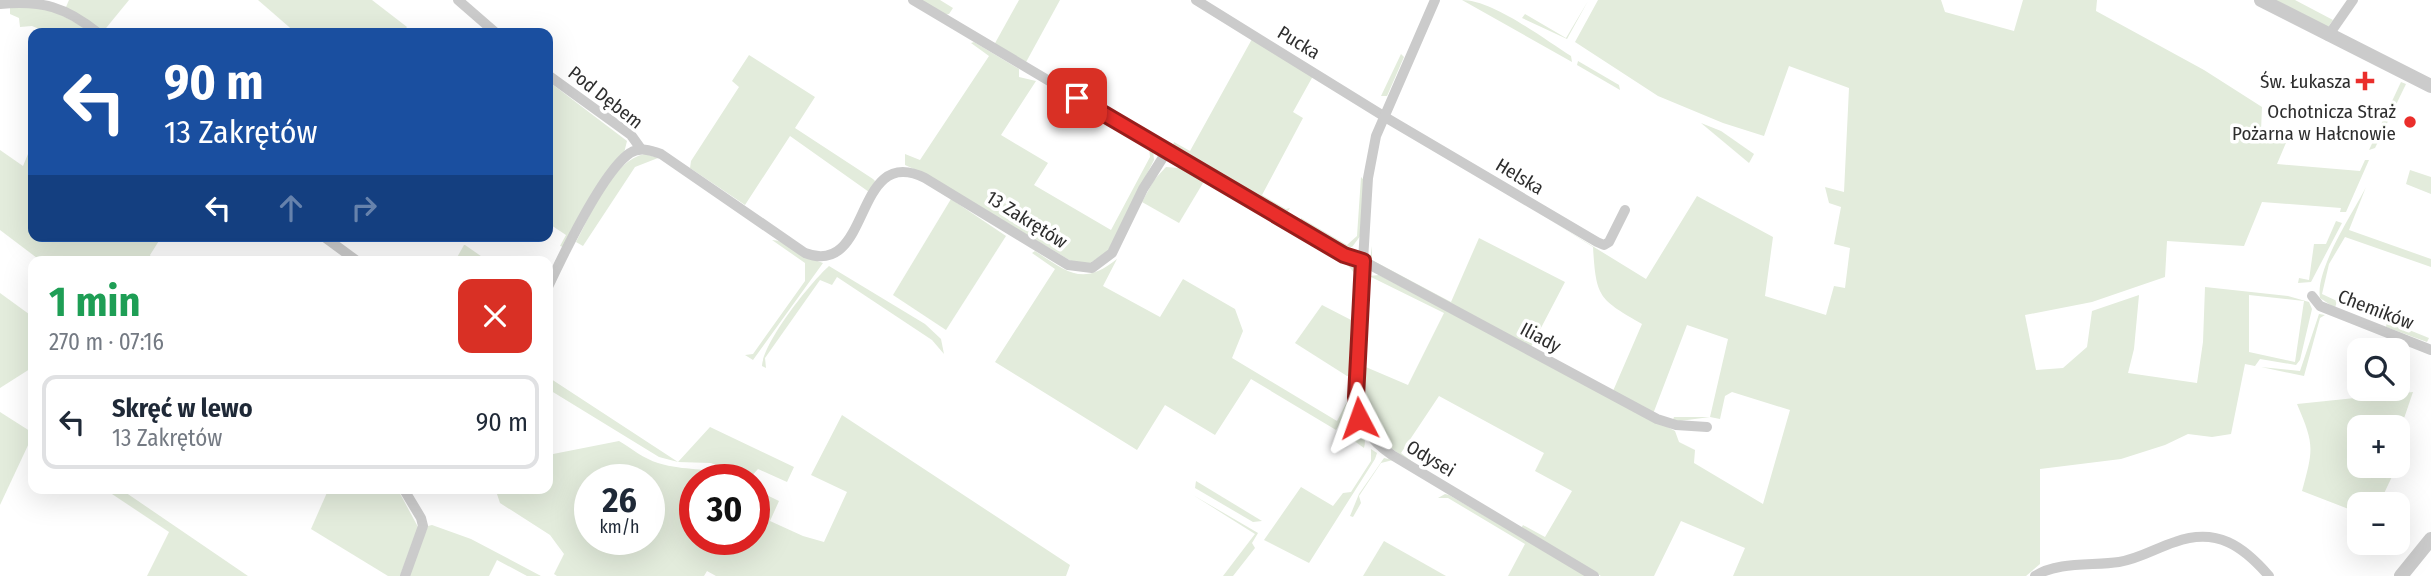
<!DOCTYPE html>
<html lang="pl">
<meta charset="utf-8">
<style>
body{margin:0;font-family:"Fira Sans Condensed",sans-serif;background:#f6f6f7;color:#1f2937;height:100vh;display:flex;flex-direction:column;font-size:26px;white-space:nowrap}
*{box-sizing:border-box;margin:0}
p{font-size:23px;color:#747a83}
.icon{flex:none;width:38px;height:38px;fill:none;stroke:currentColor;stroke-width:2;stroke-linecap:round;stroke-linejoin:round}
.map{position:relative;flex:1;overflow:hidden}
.side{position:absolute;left:28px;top:256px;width:525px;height:238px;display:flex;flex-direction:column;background:#fff;border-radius:14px;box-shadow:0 7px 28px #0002}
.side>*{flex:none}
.guide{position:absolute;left:28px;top:28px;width:525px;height:214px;border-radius:14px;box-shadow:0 7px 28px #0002;background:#1a4fa0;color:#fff;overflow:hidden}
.buttons{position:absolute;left:2347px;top:338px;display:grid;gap:14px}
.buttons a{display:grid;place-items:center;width:63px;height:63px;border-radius:14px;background:#fff;box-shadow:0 7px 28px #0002;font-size:35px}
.speed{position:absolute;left:574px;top:464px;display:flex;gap:14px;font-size:35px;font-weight:700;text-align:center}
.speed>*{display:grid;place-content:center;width:91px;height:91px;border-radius:50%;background:#fff;box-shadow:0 7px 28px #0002;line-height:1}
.speed small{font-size:18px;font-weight:400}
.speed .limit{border:10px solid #d22;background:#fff;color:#111}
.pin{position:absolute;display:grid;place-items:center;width:60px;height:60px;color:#fff;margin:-30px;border-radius:14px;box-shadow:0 4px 10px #0006}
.me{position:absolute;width:77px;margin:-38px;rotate:356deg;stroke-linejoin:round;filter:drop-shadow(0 0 5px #0008)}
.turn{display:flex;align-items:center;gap:24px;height:147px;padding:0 21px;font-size:32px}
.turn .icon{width:91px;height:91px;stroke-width:2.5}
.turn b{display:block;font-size:49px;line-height:60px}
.lanes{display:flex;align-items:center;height:66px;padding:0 21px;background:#0003;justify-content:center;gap:35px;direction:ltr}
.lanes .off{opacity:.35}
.round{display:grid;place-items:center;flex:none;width:74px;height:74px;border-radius:14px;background:#f6f6f7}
.headline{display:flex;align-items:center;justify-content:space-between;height:119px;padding:0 21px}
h1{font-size:42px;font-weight:700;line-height:52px;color:#1e9e55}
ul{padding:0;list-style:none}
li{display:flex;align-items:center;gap:21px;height:94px;margin:0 14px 10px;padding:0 7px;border:4px solid #e0e1e3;border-radius:14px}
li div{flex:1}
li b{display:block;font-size:26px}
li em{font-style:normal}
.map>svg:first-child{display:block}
</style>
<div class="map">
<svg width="2431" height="576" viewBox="0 0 2431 576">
<rect width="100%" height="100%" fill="#fff"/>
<g fill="#e3ecdc" fill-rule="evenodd">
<path d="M69,0H129L102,33L66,7Z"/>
<path d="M258,0H372L407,27L402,33H296Z"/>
<path d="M922,0H940L953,8L949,14L944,15Z"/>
<path d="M1019,0H1060L1025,64L994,45Z"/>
<path d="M1462,0C1493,0 1544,39 1571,56L1572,62Z"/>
<path d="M1598,0H1941L1945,12L2014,31L2023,0H2097L2096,11L2204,70L2262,107L2261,131L2287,128L2288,138L2277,164L2360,171L2365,160H2369L2346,212H2340L2341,208L2262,202L2244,246L2167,241L2165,277L2092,302L2025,315L2036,370L2063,368L2087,347L2092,311L2139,295L2134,349L2128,373L2197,383L2203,342L2205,287L2288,296L2309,302L2312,309L2300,360L2296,365L2260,359L2255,366L2245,364L2231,434L2212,437L2188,434L2165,445L2121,459L2040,469V564L2026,576H1733L1745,548L1681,521L1654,576H1601L1520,530L1523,525L1545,537L1572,491L1535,471L1544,453L1439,396L1401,453L1432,477L1374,436L1361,408V365L1408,385L1444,313L1371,277L1370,283L1369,276L1379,275L1675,431L1679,442L1695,450L1694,463L1763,504L1790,410L1732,392L1725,396L1720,419L1710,417L1672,422L1674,417H1710L1728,339L1687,325L1653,414L1613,391L1642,324C1599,299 1596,298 1593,247L1550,220L1646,279L1697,196L1773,237L1765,296L1826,315L1834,286L1845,288L1850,248L1834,244L1841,207L1829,203L1825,187L1844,192L1849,88L1789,66L1764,136L1723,123L1658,96L1575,42ZM2249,295L2304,301L2295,362L2249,352Z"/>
<path d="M2273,0H2295L2333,20L2328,27Z"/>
<path d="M1588,1L1567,39L1522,18L1525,14L1566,38Z"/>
<path d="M45,6L94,33H49L32,26L20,27L19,18L10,14V8Z"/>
<path d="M1252,39L1313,76L1293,112L1303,118L1262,195L1286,209L1290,208L1285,216L1172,148L1174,142L1190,151Z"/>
<path d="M974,42L1019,69V77L1036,81L1001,135L1048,163L1034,185L1111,230L1150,157L1149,148L1116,129L1117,128L1153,150L1154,160L1108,251L1089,264L1071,261L931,177L905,165V154L920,160L989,56L971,43Z"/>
<path d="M1401,54L1404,57L1387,96H1381Z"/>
<path d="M749,55L815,97L795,128L873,179L875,181L869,192L790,136L745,205L690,168L691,161L739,87L732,81Z"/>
<path d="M1578,61L1619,85L1620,90L1577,65Z"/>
<path d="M548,81L627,141L624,153L563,247L560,246L566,235L548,223Z"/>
<path d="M2401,82L2406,84L2375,148L2369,150Z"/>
<path d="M1701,123L1721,131L1754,154L1749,163Z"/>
<path d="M33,142V236H162L150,255L153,261H41L0,230V150L23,166Z"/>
<path d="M645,154L658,158L635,167L583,246L576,242C590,216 613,159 645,154Z"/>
<path d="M1166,167L1190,169L1206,178L1179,223L1142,202L1154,180Z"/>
<path d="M2410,170L2431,177V194L2406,184Z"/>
<path d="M1361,177L1364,180L1361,235L1352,247H1345L1300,223L1301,218L1347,245L1357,236Z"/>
<path d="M2366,187L2349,230L2431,259V267L2345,237L2329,264L2322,294L2337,301L2335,308L2320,298C2315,269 2353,213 2366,187Z"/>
<path d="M951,199L1006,236L946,330L893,295Z"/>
<path d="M2336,221L2342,223L2311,282L2298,283L2299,278L2309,280L2314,244H2326Z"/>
<path d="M1479,238L1565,282L1531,347L1370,260L1372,246V260L1451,302Z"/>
<path d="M772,240C789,241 806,258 823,263L753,360L745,355L753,354L805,281V263Z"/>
<path d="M464,245H465L488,261H455Z"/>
<path d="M1035,251C1068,272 1082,287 1117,259L1103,286L1160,317L1183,279L1235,309L1243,331L1232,358L1337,421L1350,396L1351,407L1336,430L1251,379L1215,435L1165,405L1137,450L995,362L1055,269L1032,253Z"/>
<path d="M1341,261L1356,266L1360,278L1353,375L1347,376L1295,343L1322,305L1355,322C1357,297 1366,275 1341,261Z"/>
<path d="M829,266L925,324L941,339L944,354L932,340L837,277L832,285L820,280L765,358L766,368L762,366C763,342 811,282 829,266Z"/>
<path d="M0,293L33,317V367L0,388Z"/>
<path d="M2319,314L2325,315L2320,318L2304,376L2261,367L2300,371Z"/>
<path d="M2387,321L2429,338L2427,342L2386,327Z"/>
<path d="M548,377L678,462L710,427L794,467L787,482L758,469L749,479L711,463L678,462L659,457L548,389Z"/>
<path d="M2413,392L2398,436V427H2359V466H2397L2379,504H2359V513L2302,491C2314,448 2314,444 2297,404Z"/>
<path d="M0,412L33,433V442L30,441L0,505Z"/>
<path d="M842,415L1070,565L1066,576H716L707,571L704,576H557L554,574L564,554L550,535L500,503L495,488H548V455L619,441C631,448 644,459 658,463C687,472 703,465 734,479L695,480V539H754V489L779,501L770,521L803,536L824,542L847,492L811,475ZM590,480H649V539H590Z"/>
<path d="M1349,422H1355C1362,430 1367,438 1364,448L1342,432Z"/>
<path d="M1371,449L1377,453L1375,459L1309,563L1264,540L1301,487L1333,506L1343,493L1351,492L1371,461Z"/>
<path d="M1384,458L1393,460L1381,463L1359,496L1361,503L1353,517L1350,516L1359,494Z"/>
<path d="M1196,481L1262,521L1253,522L1195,488Z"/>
<path d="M103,488H119L248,576H147L169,532Z"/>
<path d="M329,488H397L418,527L400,576H388L311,529Z"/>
<path d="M1445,494L1449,495L1588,576H1508L1525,544L1448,498H1438Z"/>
<path d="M1193,495L1258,533L1252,543L1255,548L1233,576H1223L1255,534Z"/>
<path d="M432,525L471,539L541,576H527L497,560L489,576H408L428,526Z"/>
<path d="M1384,541L1446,576H1363Z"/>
</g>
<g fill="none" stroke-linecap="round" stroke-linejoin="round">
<g stroke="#cbcbcb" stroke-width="10">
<path d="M458,0L496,33"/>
<path d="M913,0L1167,151"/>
<path d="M1196,0L1390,120L1597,242L1604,245L1609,242L1625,210"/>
<path d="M0,4C42,0 66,7 98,33"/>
<path d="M2328,36L2353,0"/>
<path d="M548,75L631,135L641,149"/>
<path d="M323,236L357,261"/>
<path d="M548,287C563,255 603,171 630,153C640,147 650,150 661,154L805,253C873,279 852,142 925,178L1068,265L1092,268L1112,253L1143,189L1167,151L1344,255L1363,261L1368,178L1376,136L1435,0"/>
<path d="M2312,296L2320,306L2431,350"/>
<path d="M403,488L421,518L423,526L405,576"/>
<path d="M1594,576L1392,455C1370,440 1358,424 1356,397L1363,261L1657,419L1676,425L1707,427"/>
<path d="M2035,576C2058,561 2093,566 2119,562C2139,559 2156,548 2175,542C2217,527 2243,546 2269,576"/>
</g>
<g stroke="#cbcbcb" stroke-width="14">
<path d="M2261,0L2431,86"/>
<path d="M2401,576L2431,539"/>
</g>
</g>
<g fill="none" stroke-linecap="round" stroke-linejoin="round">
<defs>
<path id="route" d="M1077,98L1344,255L1363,261L1356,397L1359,418"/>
</defs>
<use href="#route" stroke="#981e1c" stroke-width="18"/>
<use href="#route" stroke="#ea2e2b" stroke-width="12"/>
</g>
<g fill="#ea2e2b" stroke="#fff" stroke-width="2.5">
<path d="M2361.5 70.5h7v7h7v7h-7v7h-7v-7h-7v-7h7z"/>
<circle cx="2410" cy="122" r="7"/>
</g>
<g text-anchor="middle" stroke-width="7" stroke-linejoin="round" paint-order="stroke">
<g font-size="19" fill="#2e2e2e" stroke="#fff">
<text transform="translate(1299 42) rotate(31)" y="7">Pucka</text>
<text transform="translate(606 97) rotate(38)" y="7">Pod Dębem</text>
<text transform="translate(1520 176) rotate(31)" y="7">Helska</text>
<text transform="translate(1027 219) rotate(32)" y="7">13 Zakrętów</text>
<text transform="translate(2376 309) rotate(21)" y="7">Chemików</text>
<text transform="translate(1541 337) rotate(28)" y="7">Iliady</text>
<text transform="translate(1431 458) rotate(31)" y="7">Odysei</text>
</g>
<g font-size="19" fill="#2e2e2e" stroke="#fff" text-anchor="end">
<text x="2351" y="88">Św. Łukasza</text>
<text x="2396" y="118">Ochotnicza Straż<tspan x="2396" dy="22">Pożarna w Hałcnowie</tspan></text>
</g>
</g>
</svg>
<div class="buttons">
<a><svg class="icon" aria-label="search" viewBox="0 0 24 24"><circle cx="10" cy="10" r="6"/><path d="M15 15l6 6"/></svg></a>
<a>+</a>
<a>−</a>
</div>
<div class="speed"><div>26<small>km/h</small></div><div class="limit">30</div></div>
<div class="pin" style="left:1077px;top:98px;background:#d93025"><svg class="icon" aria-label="arrive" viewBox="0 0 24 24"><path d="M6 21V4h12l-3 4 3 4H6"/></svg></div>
<svg class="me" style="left:1359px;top:418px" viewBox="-20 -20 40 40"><path d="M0-17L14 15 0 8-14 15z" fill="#ea2e2b" stroke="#fff" stroke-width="4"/></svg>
<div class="guide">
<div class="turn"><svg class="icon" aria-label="left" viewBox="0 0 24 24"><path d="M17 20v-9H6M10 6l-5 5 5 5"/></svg><div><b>90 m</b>13 Zakrętów</div></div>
<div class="lanes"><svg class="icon" aria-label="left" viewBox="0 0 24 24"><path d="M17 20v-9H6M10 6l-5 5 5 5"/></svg><svg class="icon off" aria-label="ahead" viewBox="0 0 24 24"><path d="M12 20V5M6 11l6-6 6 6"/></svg><svg class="icon off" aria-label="right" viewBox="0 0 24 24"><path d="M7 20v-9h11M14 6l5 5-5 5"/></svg></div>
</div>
<section class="side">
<div class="headline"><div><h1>1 min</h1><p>270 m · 07:16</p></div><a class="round" style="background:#d93025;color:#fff"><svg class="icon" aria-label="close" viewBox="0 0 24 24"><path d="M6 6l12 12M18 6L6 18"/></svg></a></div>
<ul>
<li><svg class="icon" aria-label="left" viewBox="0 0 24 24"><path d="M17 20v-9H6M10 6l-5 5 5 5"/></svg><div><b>Skręć w lewo</b><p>13 Zakrętów</p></div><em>90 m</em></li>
</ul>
</section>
</div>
